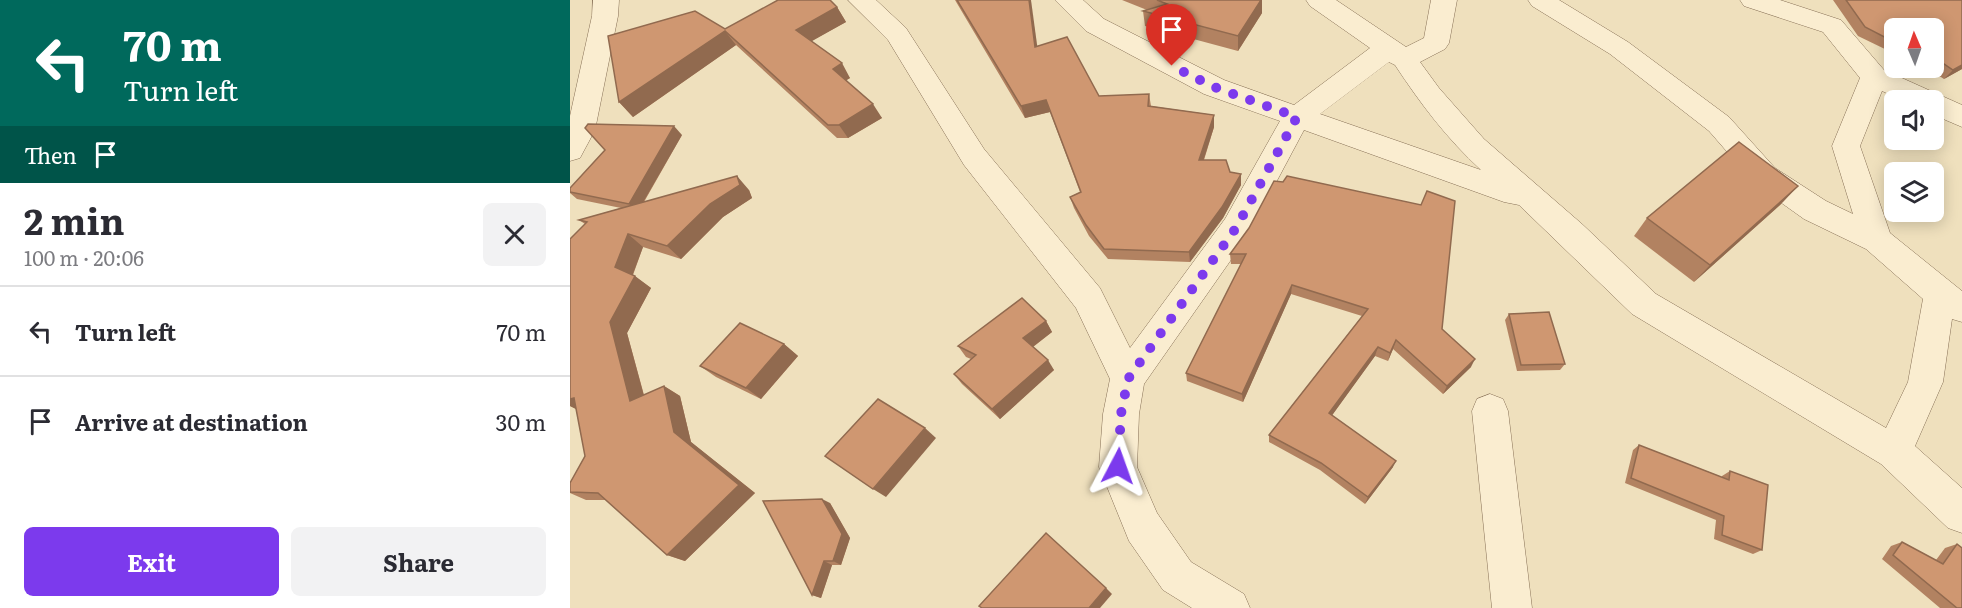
<!DOCTYPE html>
<meta charset="utf-8">
<style>
body{margin:0;font-family:Literata,serif;background:#f2f2f3;color:#2b2b33;height:100vh;display:flex;flex-direction:column;font-size:22px;white-space:nowrap}
*{box-sizing:border-box;margin:0}
p{font-size:20px;color:#7c7c81}
.icon{flex:none;width:33px;height:33px;fill:none;stroke:currentColor;stroke-width:2;stroke-linecap:round;stroke-linejoin:round}
.map{position:relative;flex:1;overflow:hidden}
.side{display:flex;flex-direction:column;background:#fff;width:570px}
.side>*{flex:none}
.hud{background:#00695c;color:#fff;overflow:hidden}
.needle{width:39px;rotate:358deg}
.tools{position:absolute;left:1314px;top:18px;display:grid;gap:12px}
.tools a{display:grid;place-items:center;width:60px;height:60px;border-radius:9px;background:#fff;box-shadow:0 3px 15px #0003;font-size:30px}
.pin{position:absolute;display:grid;place-items:center;width:51px;height:51px;color:#fff;margin:-62px -26px;border-radius:50% 50% 50% 0;rotate:-45deg;box-shadow:0 0 6px #0007}
.pin .icon{rotate:45deg}
.me{position:absolute;width:66px;margin:-33px;rotate:4deg;stroke-linejoin:round;filter:drop-shadow(0 0 4px #0008)}
.turn{display:flex;align-items:center;gap:21px;height:126px;padding:0 24px;font-size:27px}
.turn .icon{width:78px;height:78px;stroke-width:2.5}
.turn b{display:block;font-size:42px;line-height:51px}
.then{display:flex;align-items:center;height:57px;padding:0 24px;background:#0003;gap:12px;font-size:22px}
.round{display:grid;place-items:center;flex:none;width:63px;height:63px;border-radius:9px;background:#f2f2f3}
.headline{display:flex;align-items:center;justify-content:space-between;height:102px;padding:0 24px}
h1{font-size:36px;font-weight:700;line-height:45px}
.action{display:flex;gap:12px;margin-top:auto;padding:12px 24px}
.action a{flex:1;height:69px;border-radius:9px;background:#7c3aed;color:#fff;font-size:24px;font-weight:700;line-height:69px;text-align:center}
.action a+a{background:#f2f2f3;color:#2b2b33}
ul{padding:0;list-style:none}
li{display:flex;align-items:center;gap:18px;height:90px;padding:0 24px;border-top:2px solid #e1e1e2}
li div{flex:1}
li b{display:block;font-size:22px}
li em{font-style:normal}
main{display:flex;flex:1;min-height:0}
.map>svg:first-child{display:block}
</style>
<main>
<section class="side">
<div class="hud">
<div class="turn"><svg class="icon" aria-label="left" viewBox="0 0 24 24"><path d="M17 20v-9H6M10 6l-5 5 5 5"/></svg><div><b>70 m</b>Turn left</div></div>
<div class="then">Then<svg class="icon" aria-label="arrive" viewBox="0 0 24 24"><path d="M6 21V4h12l-3 4 3 4H6"/></svg></div>
</div>
<div class="headline"><div><h1>2 min</h1><p>100 m · 20:06</p></div><a class="round"><svg class="icon" aria-label="close" viewBox="0 0 24 24"><path d="M6 6l12 12M18 6L6 18"/></svg></a></div>
<ul>
<li><svg class="icon" aria-label="left" viewBox="0 0 24 24"><path d="M17 20v-9H6M10 6l-5 5 5 5"/></svg><div><b>Turn left</b></div><em>70 m</em></li>
<li><svg class="icon" aria-label="arrive" viewBox="0 0 24 24"><path d="M6 21V4h12l-3 4 3 4H6"/></svg><div><b>Arrive at destination</b></div><em>30 m</em></li>
</ul>
<div class="action"><a>Exit</a><a>Share</a></div>
</section>
<div class="map">
<svg width="1392" height="608" viewBox="0 0 1392 608">
<rect width="100%" height="100%" fill="#efe0bd"/>
<g fill="none" stroke-linecap="round" stroke-linejoin="round">
<defs>
<g id="minor">
<path d="M23,0H49L48,16L25,130L10,158L0,161V116L22,16Z"/>
<path d="M278,0H306L336,28L414,149L530,288L560,348L655,219L710,121L634,94L516,31L485,0H513L534,19L654,80L724,105L800,48L740,6L736,0H766L836,47L854,38L861,0H887L879,43L875,49L850,62L869,88L914,139L1012,224L1086,294L1316,428L1338,382L1353,299L1296,249L1234,219L1185,184L1139,131L1040,54L962,6L958,0H989L1058,42L1159,117L1205,168L1256,201L1283,214L1262,146L1290,78L1253,32L1174,6L1170,0H1210L1271,20L1314,70L1392,105V127L1364,115V100H1332L1312,91L1290,146L1320,233L1392,291V322L1382,319L1373,382L1345,446L1392,488V533L1378,528L1311,464L1062,314L949,205L934,202L734,130L677,237L574,384L569,414L567,467L587,513L621,562L674,594L680,608H622L593,590L559,541L529,467L533,414L540,379L506,308L394,165L318,40ZM819,62L825,65C850,103 877,139 911,170L750,114Z"/>
<path d="M920,394L933,399L938,411L962,608H922L902,411L907,399Z"/>
</g>
</defs>
<use href="#minor" stroke="#877056" stroke-width="1"/>
<use href="#minor" fill="#faedd0" fill-rule="evenodd"/>
</g>
<g fill="#b28261">
<path d="M385,0H387L467,46L529,96L579,94L581,106L644,115V127L634,160L660,172L671,185L653,218L620,262L538,259L519,236L504,208L500,197L510,192L480,112L455,118Z"/>
<path d="M552,0H692V13L668,51L575,26L573,11L577,10Z"/>
<path d="M1263,0H1392V69L1374,79L1357,68H1364V28H1324V49L1321,52L1288,36Z"/>
<path d="M267,7L276,22L241,41L280,78L276,80L312,118L278,138H267L166,45L63,117L49,102L155,29Z"/>
<path d="M112,135L74,202L179,190L182,198L153,217L111,259L73,247L63,275L81,288L57,333L74,395L94,386L110,396L121,442L185,493L115,561L97,555L37,500H16L0,493V483L15,456L6,409L0,406V239L15,224L9,220L51,208L7,199L0,193V188Z"/>
<path d="M1228,186L1210,205L1124,282L1064,236L1077,218Z"/>
<path d="M679,228L872,329L901,367L873,394L823,349L818,361L805,356L762,415L823,467L795,504L750,470L699,442V435L792,316L721,294L673,402L617,381L616,373L671,264H661L660,254Z"/>
<path d="M939,314L995,364L990,370L947,371L935,320Z"/>
<path d="M476,321L482,332L463,347L484,370L430,419L392,384L384,374L401,359L396,357L388,346Z"/>
<path d="M214,344L228,356L191,399L146,377L130,366Z"/>
<path d="M1069,445L1152,477V476L1160,471L1192,550L1183,554L1144,539L1146,520L1055,483L1063,450Z"/>
<path d="M260,503L280,538L271,565H262L251,598L242,595Z"/>
<path d="M1332,542L1366,560L1375,548L1387,544L1392,608H1370L1312,559L1321,546Z"/>
</g>
<g fill="#916a4f">
<path d="M459,0H461L469,59L465,47Z"/>
<path d="M691,0H692V13L668,51V36Z"/>
<path d="M267,7L276,22L235,45L226,30Z"/>
<path d="M155,31L166,45L63,117L49,102Z"/>
<path d="M272,63L280,78L272,83L263,69Z"/>
<path d="M1392,65V69L1374,79L1383,70Z"/>
<path d="M476,100L480,112L455,118L451,106Z"/>
<path d="M303,104L312,118L278,138L269,125Z"/>
<path d="M644,115V127L630,171L629,160Z"/>
<path d="M104,126L112,135L68,211L59,204Z"/>
<path d="M671,174V185L653,218L620,262L619,252Z"/>
<path d="M167,176L179,190L182,198L153,217L111,259L97,246Z"/>
<path d="M1228,186L1210,205L1124,282L1140,265Z"/>
<path d="M58,234L73,247L61,279L45,267Z"/>
<path d="M65,276L81,288L57,333L78,411L60,401L40,322Z"/>
<path d="M722,285L721,294L673,402L672,394Z"/>
<path d="M476,321L482,332L460,349L453,338Z"/>
<path d="M826,340L823,349L818,361L820,353Z"/>
<path d="M214,344L228,356L191,399L176,388Z"/>
<path d="M808,347L805,356L758,421L759,413Z"/>
<path d="M905,359L901,367L873,394L877,386Z"/>
<path d="M478,360L484,370L430,419L422,409Z"/>
<path d="M94,386L110,396L121,442L185,493L115,561L97,555L104,432Z"/>
<path d="M4,398L12,412L0,406V399Z"/>
<path d="M355,428L366,438L316,497L303,489Z"/>
<path d="M826,461L823,467L795,504L798,497Z"/>
<path d="M252,499L260,503L280,538L271,565L263,561Z"/>
<path d="M254,561L262,565L251,598L242,595Z"/>
<path d="M536,588L542,594L530,608H519Z"/>
</g>
<g fill="#cf9771" stroke="#916a4f" stroke-width="1.5">
<path d="M208,0H260L267,7L226,30L272,63L263,69L303,104L269,125H258L155,31L49,102L38,36L125,11L155,29Z"/>
<path d="M387,0H459L465,47L497,37L529,96L579,94L578,106L644,115L629,160H656L660,172L671,174L652,207L619,252L534,249L516,225L500,197L511,192L476,100L451,106Z"/>
<path d="M587,0H691L668,36L573,11L597,4Z"/>
<path d="M1276,0H1392V65L1383,70L1364,57V28H1324V42L1295,27Z"/>
<path d="M18,124L104,126L59,204L0,192V188L35,150L15,128Z"/>
<path d="M1169,142L1228,186L1140,265L1077,218Z"/>
<path d="M167,176L170,185L140,204L97,246L58,234L45,267L65,276L40,322L60,401L94,386L104,432L169,485L97,555L28,493L0,492V483L15,456L4,398L0,399V239L17,222L9,220Z"/>
<path d="M717,176L851,205L857,191L885,201L872,329L905,359L877,386L826,340L820,353L808,347L759,413L826,461L798,497L751,463L699,435L798,309L722,285L672,394L616,373L676,254H660L679,228L704,181L713,182Z"/>
<path d="M452,298L476,321L453,338L478,360L422,409L384,374L406,355L388,346Z"/>
<path d="M979,312L995,364L951,365L939,314Z"/>
<path d="M170,323L214,344L176,388L130,366Z"/>
<path d="M308,399L355,428L303,489L255,456Z"/>
<path d="M1069,445L1159,480L1160,471L1198,485L1192,550L1152,535L1154,516L1061,478Z"/>
<path d="M252,499L272,534L263,561H254L242,595L193,501Z"/>
<path d="M476,533L536,588L519,608H412L409,606Z"/>
<path d="M1332,542L1373,564L1387,544L1392,548V608H1387L1323,555Z"/>
</g>
<g fill="none" stroke-linecap="round" stroke-linejoin="round">
<path stroke="#7c3aed" stroke-width="10" stroke-dasharray="0 18" d="M548,466L551,414L558,379L666,228L727,117L644,87L602,66"/>
</g>
</svg>
<div class="tools">
<a><svg class="needle" viewBox="-14 -14 28 28"><path d="M0-13l5 13h-10z" fill="#e53935"/><path d="M0 13l5-13h-10z" fill="#7c7c81"/></svg></a>
<a><svg class="icon" aria-label="sound" viewBox="0 0 24 24"><path d="M4 9h4l5-4v14l-5-4H4zM17 9q2 3 0 6"/></svg></a>
<a><svg class="icon" aria-label="layers" viewBox="0 0 24 24"><path d="M12 4l9 5-9 5-9-5zM3 14l9 5 9-5"/></svg></a>
</div>
<div class="pin" style="left:602px;top:66px;background:#d93025"><svg class="icon" aria-label="arrive" viewBox="0 0 24 24"><path d="M6 21V4h12l-3 4 3 4H6"/></svg></div>
<svg class="me" style="left:548px;top:466px" viewBox="-20 -20 40 40"><path d="M0-17L14 15 0 8-14 15z" fill="#7c3aed" stroke="#fff" stroke-width="4"/></svg>
</div>
</main>
